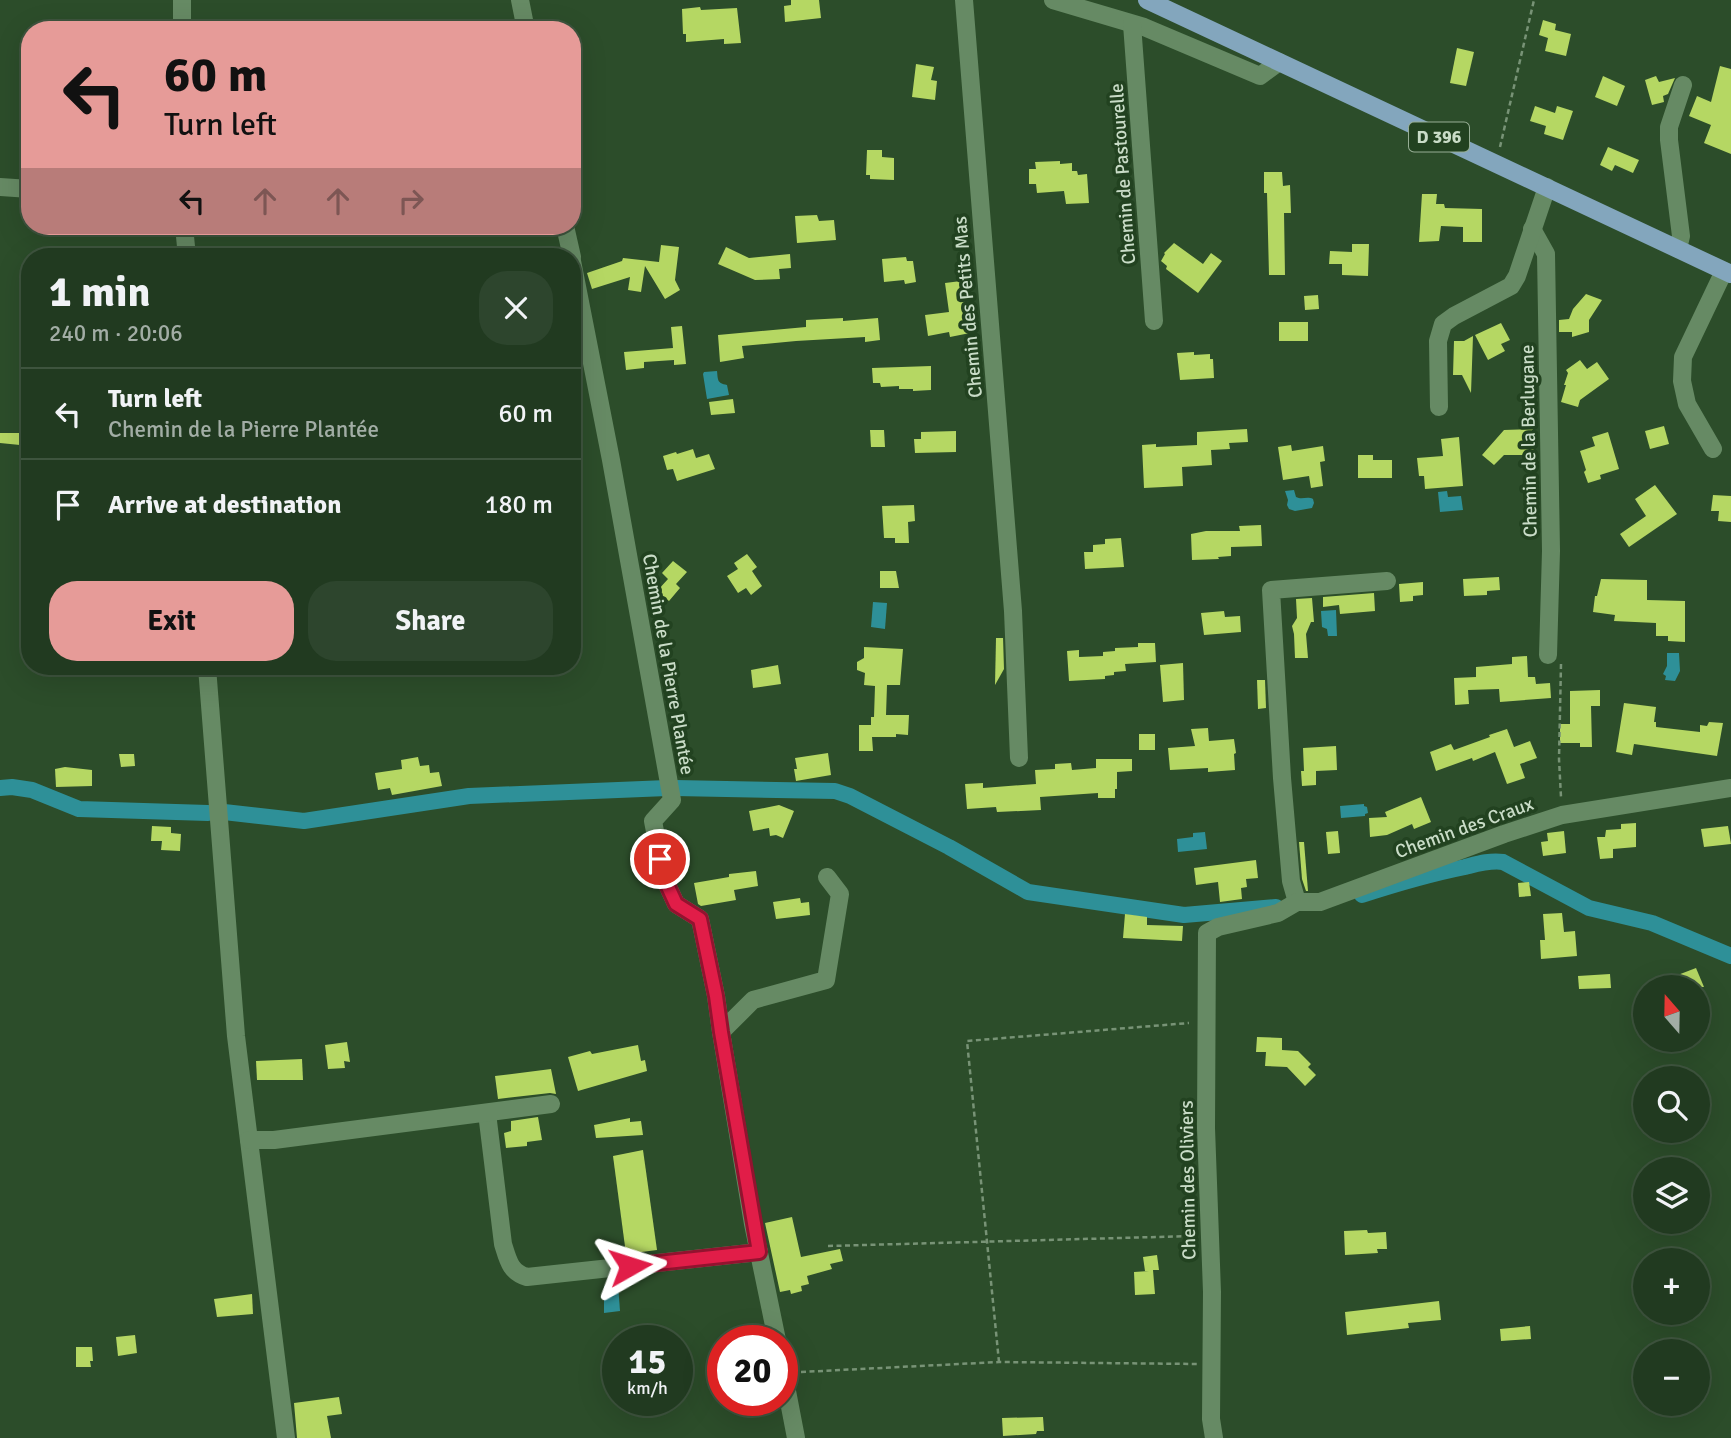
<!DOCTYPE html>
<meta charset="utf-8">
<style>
body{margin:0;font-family:Signika,sans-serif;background:#2d452d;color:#f1f3f6;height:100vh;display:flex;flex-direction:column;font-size:26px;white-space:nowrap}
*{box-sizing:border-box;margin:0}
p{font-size:23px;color:#a2ada5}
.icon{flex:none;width:38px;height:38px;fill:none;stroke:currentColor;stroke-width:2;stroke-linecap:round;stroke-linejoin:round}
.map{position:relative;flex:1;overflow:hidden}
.details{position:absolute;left:21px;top:248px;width:560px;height:427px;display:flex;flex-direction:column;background:#213a20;border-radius:28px;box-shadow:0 7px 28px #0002,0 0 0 2px #3e543e}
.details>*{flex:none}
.top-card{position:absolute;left:21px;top:21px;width:560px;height:214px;border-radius:28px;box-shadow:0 7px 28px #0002,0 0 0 2px #3e543e;background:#e69b98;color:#111;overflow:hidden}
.needle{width:46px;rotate:340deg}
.buttons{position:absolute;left:1633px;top:975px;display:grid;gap:14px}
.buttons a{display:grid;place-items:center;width:77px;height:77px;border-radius:50%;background:#213a20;box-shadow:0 7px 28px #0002,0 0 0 2px #3e543e;font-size:35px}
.speed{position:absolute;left:602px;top:1325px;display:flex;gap:14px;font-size:35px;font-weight:700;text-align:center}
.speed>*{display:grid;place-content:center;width:91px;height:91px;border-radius:50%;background:#213a20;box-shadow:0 7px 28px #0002,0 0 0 2px #3e543e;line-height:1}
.speed small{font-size:18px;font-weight:400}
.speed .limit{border:10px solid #d22;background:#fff;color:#111}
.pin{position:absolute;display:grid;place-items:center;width:60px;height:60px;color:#fff;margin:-30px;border:4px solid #fff;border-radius:50%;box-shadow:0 2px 7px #0007}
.me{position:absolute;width:77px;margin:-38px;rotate:84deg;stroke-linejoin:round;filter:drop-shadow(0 0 5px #0008)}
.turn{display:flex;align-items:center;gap:24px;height:147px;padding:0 28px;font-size:32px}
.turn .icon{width:91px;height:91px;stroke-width:2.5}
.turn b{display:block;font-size:49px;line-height:60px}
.lanes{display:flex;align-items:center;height:66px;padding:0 28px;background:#0003;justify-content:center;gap:35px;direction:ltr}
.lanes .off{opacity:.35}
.round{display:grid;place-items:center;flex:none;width:74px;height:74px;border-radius:28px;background:#2d452d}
.head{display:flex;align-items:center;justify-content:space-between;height:119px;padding:0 28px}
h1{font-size:42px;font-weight:700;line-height:52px}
.cta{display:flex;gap:14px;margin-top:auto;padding:14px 28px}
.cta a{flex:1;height:80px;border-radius:28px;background:#e69b98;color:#111;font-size:28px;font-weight:700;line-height:80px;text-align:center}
.cta a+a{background:#2d452d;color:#f1f3f6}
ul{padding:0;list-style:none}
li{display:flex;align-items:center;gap:21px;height:91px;padding:0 28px;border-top:2px solid #3e543e}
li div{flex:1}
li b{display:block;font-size:26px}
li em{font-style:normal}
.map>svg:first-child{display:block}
</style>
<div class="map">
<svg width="1731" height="1438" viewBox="0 0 1731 1438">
<rect width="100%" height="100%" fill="#2c4d2a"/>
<g fill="#2e9098">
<path d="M717,371C718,380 717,383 727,385L729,395L707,399L703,374L704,372Z"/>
<path d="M1294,490L1296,497C1302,500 1307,496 1313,499L1314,503L1312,508L1295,511L1289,509L1287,505L1288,500L1285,491Z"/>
<path d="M1447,491L1448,497L1461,496L1463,510L1440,512L1438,492Z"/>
<path d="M873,602L887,603L885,629L871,627Z"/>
<path d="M1336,610L1337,636H1328L1327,629L1322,627L1321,611Z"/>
<path d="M1667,653H1679L1680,671L1675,681L1665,680L1666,676L1663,674L1667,666Z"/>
<path d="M1364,804V806L1367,807L1368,813L1365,814V816L1341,818L1340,806Z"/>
<path d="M1205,832L1207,849L1178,852L1177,839L1193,837V833Z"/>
<path d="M618,1284L620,1311L604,1313V1286Z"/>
</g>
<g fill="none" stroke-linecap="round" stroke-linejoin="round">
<g stroke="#2e9098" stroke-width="16">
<path d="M0,788L12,787L32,790L79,809L208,813"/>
<path d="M675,788L835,791L850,796L949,847L1028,892L1184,915L1276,907"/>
<path d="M224,812L304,821L469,796L667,788"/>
<path d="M1362,895C1396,884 1430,874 1465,867C1477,864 1490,860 1503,862L1589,908L1652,923L1731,956"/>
</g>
</g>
<g fill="#b5d763">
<path d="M791,0H819L821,18L785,22L784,6L791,5Z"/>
<path d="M700,7L701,10L737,8L741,43L724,44V39L686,42V34H683L682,9Z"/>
<path d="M1543,20L1556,24L1555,30L1571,34L1566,56L1545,51L1548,38L1539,35Z"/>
<path d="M1457,48L1474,52L1466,86L1450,83Z"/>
<path d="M916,64L934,67L931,80L937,81L935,100L912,97Z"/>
<path d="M1720,66L1731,69V154L1704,143L1711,125L1689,116L1697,96L1711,102Z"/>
<path d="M1603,76L1625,86L1617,106L1595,97Z"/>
<path d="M1656,76L1659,82L1675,78L1668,94L1663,96L1664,102L1652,105L1645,80Z"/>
<path d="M1535,106L1555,113L1557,106L1573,111L1563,140L1544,134L1546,126L1530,121Z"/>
<path d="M1608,147L1639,160L1633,173L1615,165L1612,171L1600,165Z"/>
<path d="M867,150H882V157L894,158V180L870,179V175H866Z"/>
<path d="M1060,161V164L1072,163V171H1077L1078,175L1087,174L1089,203L1066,204L1064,191L1037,193L1036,184H1029V169H1036L1035,162Z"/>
<path d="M1264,172H1282L1283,186L1290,185L1291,213H1284L1285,275H1269L1267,193H1264Z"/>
<path d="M1422,194H1437L1436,204H1444L1445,208L1482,209V242H1463V227L1441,226L1439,241L1419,242Z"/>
<path d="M817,215L819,221L834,220L836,240L797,243L795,216Z"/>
<path d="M1174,243L1203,264L1211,253L1222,261L1198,293L1166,269L1167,266L1161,261L1165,254L1164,253Z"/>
<path d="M1352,244H1369L1368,276L1342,275V264H1329L1330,251L1352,252Z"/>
<path d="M661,245L679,247L675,280L680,290L665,299L645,266L641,292L628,290L630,277L592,289L587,273L622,261L623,258L659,262Z"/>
<path d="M726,247L749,258L790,254L791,268L779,269L780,279L755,280L718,264Z"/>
<path d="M906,257L907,261H913L916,282L905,284L904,280L884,282L882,259Z"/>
<path d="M961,281L970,333L950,337L949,332L928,336L925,315L949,312L945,283Z"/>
<path d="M1586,294L1602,300L1589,320V332L1572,337V332H1559V320L1569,319L1573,309Z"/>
<path d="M1318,295L1319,309L1305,310L1304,296Z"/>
<path d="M843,318V321L878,318L880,340L865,342V337L796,341L742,346L744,358L720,362L718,335L806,327V320Z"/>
<rect x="1279" y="322" width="29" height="19"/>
<path d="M1501,323L1510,340L1501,344L1505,351L1488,360L1475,335Z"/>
<path d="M682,326L686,364L674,365V360L644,362V368L626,370L624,352L673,348L671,327Z"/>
<path d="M1473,336L1471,393L1462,375H1453L1454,341H1464Z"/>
<path d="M1194,352V355L1210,354V359H1213L1214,378L1180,380L1177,353Z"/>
<path d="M1580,360L1587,369L1597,362L1609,379L1580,400L1578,407L1561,402L1566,385H1564L1568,373L1566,370Z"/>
<path d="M931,366V390L913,391V389H899V386L881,387L880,383H873L872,368Z"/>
<path d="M733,399L735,413L711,415L709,402Z"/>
<path d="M1664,426L1669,444L1650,449L1645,431Z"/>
<path d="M1247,429L1248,442L1229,443L1230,449L1211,450L1212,465L1182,467L1183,486L1144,488L1142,445L1156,444V447L1197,445V432Z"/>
<path d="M1533,429L1534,455H1504L1494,465L1482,455L1504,430Z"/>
<path d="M870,430H884L885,447H871Z"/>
<path d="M956,431V452L915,453L914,439H921V432Z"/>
<path d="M1608,432L1619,469L1600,475L1601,479L1588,483L1584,472L1586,470L1580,451L1595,446L1592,437Z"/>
<path d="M0,433H30V446L0,443Z"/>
<path d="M1459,437L1463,486L1425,489L1424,476H1419L1417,458L1443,456L1441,439Z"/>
<path d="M1291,445L1292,451L1323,446L1325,461L1320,462L1323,486L1311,488L1309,476L1283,480L1278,447Z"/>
<path d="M693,449L696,458L709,454L715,469L677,481L673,469L667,470L663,456L676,452L677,454Z"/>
<path d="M1358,455H1373V460H1392V478H1358Z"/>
<path d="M1655,485L1677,514L1629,547L1620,534L1646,516L1635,499Z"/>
<path d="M1713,495L1731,496V522L1718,521L1719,511H1711Z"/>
<path d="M914,505L915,521L908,522L909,543H895V538H884L882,506Z"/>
<path d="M1261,525L1262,546L1231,547V556L1218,557L1219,559L1192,560L1191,534L1206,531H1240L1239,526Z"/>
<path d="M1121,538L1124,567L1085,569L1084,552H1093V545L1105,544V539Z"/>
<path d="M747,554L757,567L752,571L762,586L751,595L746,588L738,593L727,576L738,569L734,563Z"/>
<path d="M673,561L687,572L676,584L680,588L669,601L657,591L668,579L662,573Z"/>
<path d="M880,571H896L899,588H880Z"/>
<path d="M1499,577L1500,590L1487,591V595L1464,596L1463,579Z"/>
<path d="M1601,579L1647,580V600L1685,601V642L1668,641V636H1656V623L1614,621L1615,615L1593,612L1595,596H1597Z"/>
<path d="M1423,582V595L1413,596V601L1400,602L1399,584Z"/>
<path d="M1374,593L1375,611L1340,614L1339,605L1323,607V597Z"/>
<path d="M1312,598L1314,622H1311L1306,634L1308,658H1295L1294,634L1292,626L1297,618L1296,599Z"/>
<path d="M1224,611L1225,617L1240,616L1241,632L1204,635L1201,613Z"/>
<path d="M996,638H1003L1004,669L995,685Z"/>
<path d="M1138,643H1155L1156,662L1125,664L1126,671L1114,672V675L1105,676V679L1069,681L1067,651L1079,650V657L1103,656V652L1115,651V648L1138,647Z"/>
<path d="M864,647L903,649L900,685H887L886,715H909L908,735L896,734V737H872L873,751H859V725H871V717H874L875,686L864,685L865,673L857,670V662L864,658Z"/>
<path d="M1527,656L1528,677H1535L1536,684L1550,683L1551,698L1500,702L1499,689L1468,690L1469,704L1455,705L1454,678L1476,677V667L1512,664V657Z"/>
<path d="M1183,663L1184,700L1163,702L1160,665Z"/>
<path d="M778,665L781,684L753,688L751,670Z"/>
<path d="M1257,680H1265L1266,708L1258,709Z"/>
<path d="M1600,690V706H1591L1592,747H1580V743H1560V724H1570V691Z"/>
<path d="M1624,703L1656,707L1654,722H1656V727L1700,732V725L1707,726L1709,722L1723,723L1717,756L1634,744L1632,755L1616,752Z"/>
<path d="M1208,728L1209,741L1234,739L1236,753L1234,754L1235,770L1208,772V768L1170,770L1168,748L1195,746L1191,729Z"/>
<path d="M1507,729L1514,747L1530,741L1537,758L1520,764L1525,778L1507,784L1495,752L1473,761L1472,758L1436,771L1430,752L1451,744L1454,750L1490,737L1489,735Z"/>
<rect x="1139" y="734" width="16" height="16"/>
<path d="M1336,746L1337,770L1316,771V785L1302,786L1301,771H1304L1303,748Z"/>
<path d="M828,753L831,775L796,781L794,769H797L795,758Z"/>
<path d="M119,754H134L135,766L121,767Z"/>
<path d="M418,757L420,766L429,765L430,773L439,772L442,786L392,795L390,788L378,790L375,773L402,769L401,760Z"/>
<path d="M1096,759H1132V771L1117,772V789H1115V798H1098V793L1040,797L1041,810L997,812L996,807L967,809L965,784L983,783V788L1036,784L1035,770L1055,769V764L1071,763L1072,770L1096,768Z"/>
<path d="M65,767L92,770V786L56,787L55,769Z"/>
<path d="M1421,797L1431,822L1414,829L1412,824L1387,835L1370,837L1369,818L1387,817L1385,812Z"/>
<path d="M779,805L794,811L783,838L776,835L770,836L769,828L753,831L749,811Z"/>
<path d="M1636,823V847L1613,849V858L1600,859L1597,837H1605L1606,830L1621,829V824Z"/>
<path d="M152,826L171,827V833L181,834L180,851L161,850L162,841H151Z"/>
<path d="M1728,826L1731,844L1704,847L1701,829Z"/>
<path d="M1338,831L1340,853L1328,854L1326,832Z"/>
<path d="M1564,831L1566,853L1543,856L1541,842L1548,841L1547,833Z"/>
<path d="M677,835L681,857L672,859L668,836Z"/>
<path d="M1299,842H1304L1308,891H1306L1302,879Z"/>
<path d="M1256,860L1258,878L1246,879L1247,887L1241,888L1242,899L1220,902L1218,882L1196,885L1194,868Z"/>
<path d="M756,871L758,886L734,890L736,900L701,906L698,904L694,883L729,877V874Z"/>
<path d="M1529,882L1531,896L1519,897L1518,883Z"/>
<path d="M800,898L801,903L809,902L810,915L776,919L773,902Z"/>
<path d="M1562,913L1564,932L1575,931L1577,956L1541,959L1540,940H1545L1543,914Z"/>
<path d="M1125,914L1147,917V925L1183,926L1182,941L1123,938Z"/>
<path d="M1696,968L1704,987H1649V986Z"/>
<path d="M1610,974L1611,988L1579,989L1578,976Z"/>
<path d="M1257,1037L1282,1038V1050L1298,1051L1311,1064L1308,1067L1316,1075L1305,1086L1287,1067L1265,1066L1266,1052H1256Z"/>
<path d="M347,1042L350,1062L344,1061L345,1068L328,1069L325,1045Z"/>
<path d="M638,1045L641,1061L645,1060L647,1071L578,1091L568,1057L590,1051L592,1054Z"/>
<path d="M302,1059L303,1080H257L256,1061Z"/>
<path d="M551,1069L556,1094L550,1093L498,1099L495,1076Z"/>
<path d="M538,1117L542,1140L527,1142V1146L506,1148L504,1133L511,1131V1121Z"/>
<path d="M630,1118V1122L641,1121L643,1135L596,1138L594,1125Z"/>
<path d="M643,1150L657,1250L626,1254L613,1156Z"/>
<path d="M792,1217L801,1257L840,1249L843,1261L830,1264L832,1269L807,1276L809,1284L801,1286L802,1291L791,1294L790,1290L780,1292L765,1223Z"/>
<path d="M1367,1230L1368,1233L1386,1232L1387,1249H1377L1378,1253L1345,1255L1344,1231Z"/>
<path d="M1157,1255L1159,1270H1153L1155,1294L1135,1295L1134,1272L1149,1271H1145L1143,1257Z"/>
<path d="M252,1294L253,1314L217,1317L214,1299Z"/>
<path d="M1439,1301L1441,1320L1408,1323L1409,1328L1347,1335L1345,1312Z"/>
<path d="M1530,1326L1531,1339L1501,1341L1500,1329Z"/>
<path d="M135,1335L137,1353L118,1356L116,1337Z"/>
<path d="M76,1347H92L93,1361H90L91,1367H76Z"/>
<path d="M339,1397L342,1414L327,1416L331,1438H297L294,1403Z"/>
<path d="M1043,1417L1044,1431H1037L1036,1434L1003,1436L1002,1418Z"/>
</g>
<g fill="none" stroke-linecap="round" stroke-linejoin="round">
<g stroke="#789376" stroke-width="2.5" stroke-dasharray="5 3.5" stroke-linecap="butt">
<path d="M1500,147L1534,0"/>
<path d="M1561,664L1559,759L1561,797"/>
<path d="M828,1246L1192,1236"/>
<path d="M999,1362L967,1041L1189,1023"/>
<path d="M801,1372L999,1362L1197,1364"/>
</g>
<g stroke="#668a64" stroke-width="18">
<path d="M520,0L526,30"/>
<path d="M964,0L1013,611L1019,758"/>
<path d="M1053,0L1144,27L1260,76L1279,62"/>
<path d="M1132,24L1154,321"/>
<path d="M182,30V0"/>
<path d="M0,187L30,189"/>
<path d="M184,226L187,257"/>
<path d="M565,226L572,257"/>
<path d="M1532,229L1546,254L1551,551L1548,655"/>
<path d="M1678,249L1681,236L1669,140V127L1683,85"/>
<path d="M572,261L611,460L672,800L653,821L664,878L676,904L700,919L716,996L721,1032L753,1224L777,1340"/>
<path d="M1439,407L1438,341L1443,324L1454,316L1511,286L1517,276L1547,187"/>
<path d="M1713,449L1687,404L1682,381L1683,357L1724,271"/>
<path d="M207,667L236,1036L286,1438"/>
<path d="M1297,902L1291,881L1282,778L1271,590L1387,581"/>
<path d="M721,1032L753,1000L826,980L840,894L827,877"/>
<path d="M487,1113L503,1244C508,1260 510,1272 527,1277L759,1252"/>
<path d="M249,1140H274L551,1104"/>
<path d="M782,1365L796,1438"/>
<path d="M1214,1438L1211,1419L1212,1292L1206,1128L1207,933L1218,927L1278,913L1297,902H1320L1504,834L1562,815L1731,788"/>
</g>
<path stroke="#83a6bd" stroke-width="18" d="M1147,0L1731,274"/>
</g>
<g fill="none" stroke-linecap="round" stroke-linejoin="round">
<defs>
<path id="route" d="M630,1266L759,1252L721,1032L716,996L700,919L676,904L664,878L660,859"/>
</defs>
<use href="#route" stroke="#92132f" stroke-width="18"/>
<use href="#route" stroke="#e11d48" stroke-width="12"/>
</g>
<g text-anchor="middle" stroke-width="7" stroke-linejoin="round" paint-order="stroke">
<rect fill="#224220" stroke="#97ae95" stroke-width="2" x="1409" y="122.5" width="60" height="29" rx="5"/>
<g font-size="18" font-weight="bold" fill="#c9dcc7">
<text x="1439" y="143">D 396</text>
</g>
<g font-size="19" fill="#c9dcc7" stroke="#224220">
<text transform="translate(1122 174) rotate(-94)" y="7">Chemin de Pastourelle</text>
<text transform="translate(967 307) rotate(-95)" y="7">Chemin des Petits Mas</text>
<text transform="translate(1528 441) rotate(-91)" y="7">Chemin de la Berlugane</text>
<text transform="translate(669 664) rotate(80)" y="7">Chemin de la Pierre Plantée</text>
<text transform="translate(1464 827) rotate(-20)" y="7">Chemin des Craux</text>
<text transform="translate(1187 1180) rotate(-91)" y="7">Chemin des Oliviers</text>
</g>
</g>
</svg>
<div class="buttons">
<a><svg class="needle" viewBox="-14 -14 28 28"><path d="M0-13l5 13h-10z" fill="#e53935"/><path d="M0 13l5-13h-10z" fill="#a2ada5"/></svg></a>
<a><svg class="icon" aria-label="search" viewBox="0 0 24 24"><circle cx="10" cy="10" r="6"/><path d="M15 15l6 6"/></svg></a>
<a><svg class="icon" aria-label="layers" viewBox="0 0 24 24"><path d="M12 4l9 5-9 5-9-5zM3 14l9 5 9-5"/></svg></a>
<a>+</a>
<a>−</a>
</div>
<div class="speed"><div>15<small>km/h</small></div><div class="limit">20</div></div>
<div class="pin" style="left:660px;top:859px;background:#d93025"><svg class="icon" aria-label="arrive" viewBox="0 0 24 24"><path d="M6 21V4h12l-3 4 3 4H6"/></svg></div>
<svg class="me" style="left:630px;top:1266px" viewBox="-20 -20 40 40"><path d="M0-17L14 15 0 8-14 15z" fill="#e11d48" stroke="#fff" stroke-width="4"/></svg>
<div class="top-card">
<div class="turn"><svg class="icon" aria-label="left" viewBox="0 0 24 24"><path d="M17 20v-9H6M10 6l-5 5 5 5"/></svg><div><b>60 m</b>Turn left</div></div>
<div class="lanes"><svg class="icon" aria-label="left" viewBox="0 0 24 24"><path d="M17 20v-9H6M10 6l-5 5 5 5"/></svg><svg class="icon off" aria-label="ahead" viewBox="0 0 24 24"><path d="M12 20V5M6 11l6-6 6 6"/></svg><svg class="icon off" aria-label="ahead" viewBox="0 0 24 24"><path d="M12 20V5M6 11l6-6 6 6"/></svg><svg class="icon off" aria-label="right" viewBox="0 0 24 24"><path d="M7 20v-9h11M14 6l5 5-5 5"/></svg></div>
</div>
<section class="details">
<div class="head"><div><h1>1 min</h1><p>240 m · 20:06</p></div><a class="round"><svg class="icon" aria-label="close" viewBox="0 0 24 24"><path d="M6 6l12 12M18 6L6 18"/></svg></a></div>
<ul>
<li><svg class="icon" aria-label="left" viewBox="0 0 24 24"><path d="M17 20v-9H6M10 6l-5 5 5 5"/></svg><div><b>Turn left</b><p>Chemin de la Pierre Plantée</p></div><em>60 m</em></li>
<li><svg class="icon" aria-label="arrive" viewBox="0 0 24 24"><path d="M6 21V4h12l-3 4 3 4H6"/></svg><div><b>Arrive at destination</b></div><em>180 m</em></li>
</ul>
<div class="cta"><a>Exit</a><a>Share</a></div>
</section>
</div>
